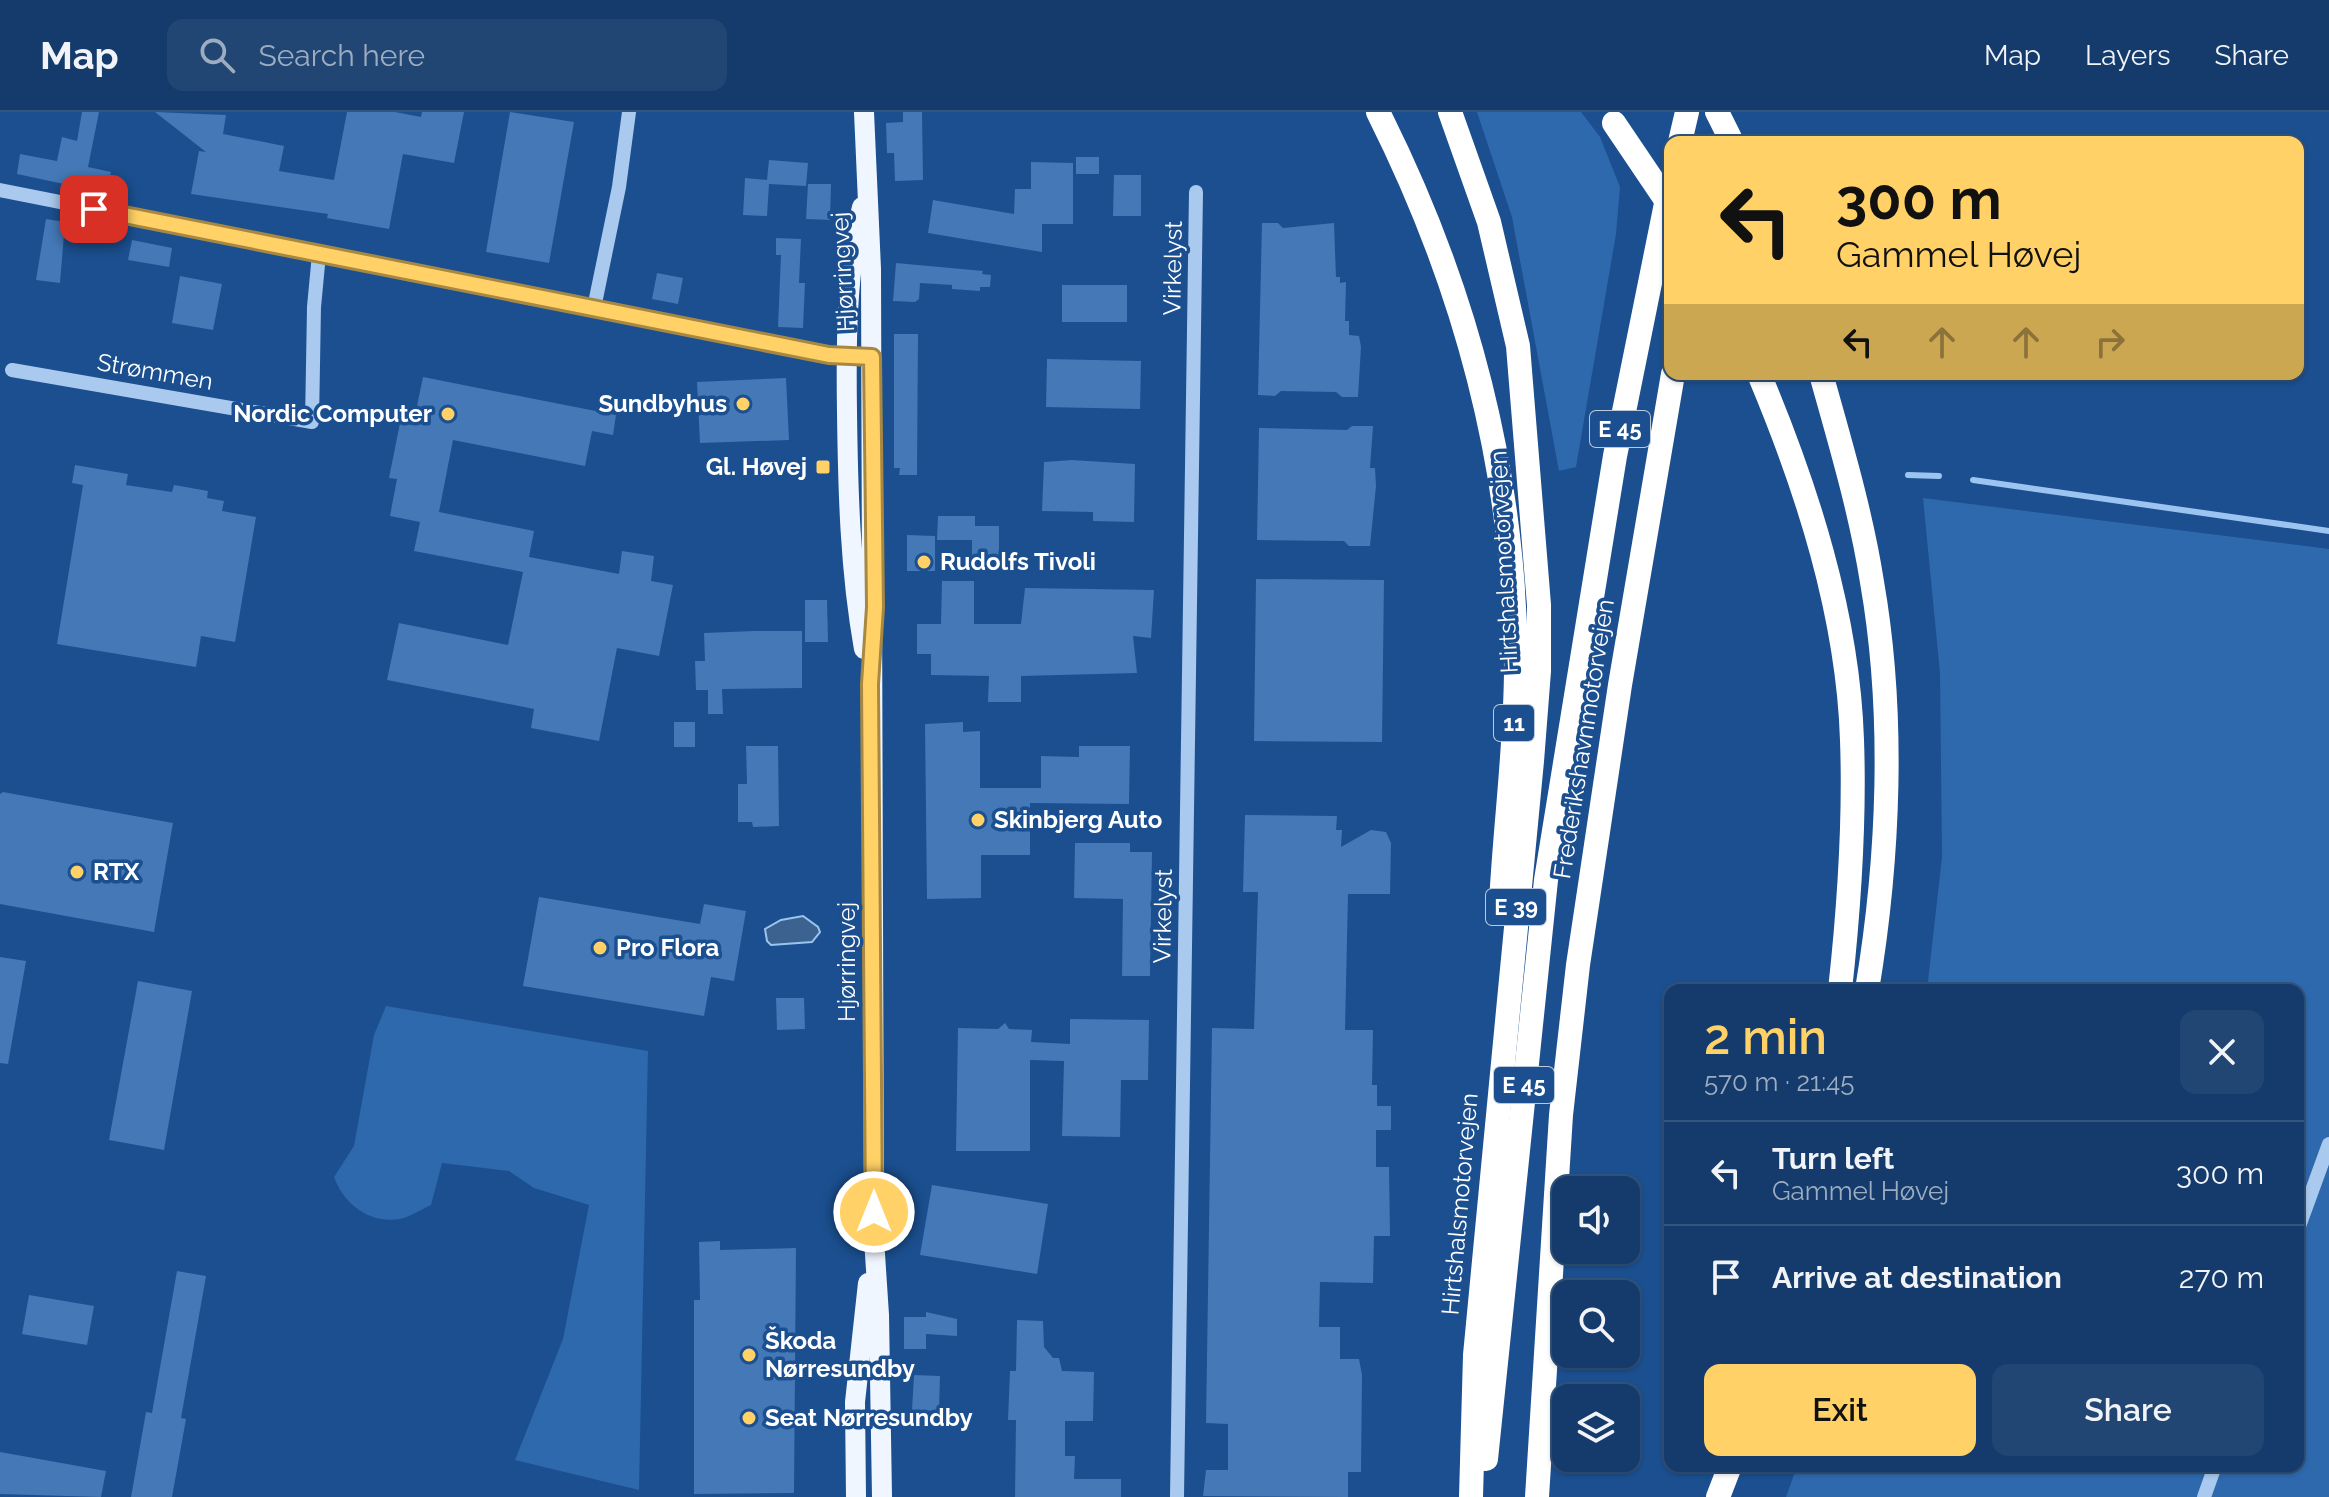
<!DOCTYPE html>
<meta charset="utf-8">
<style>
body{margin:0;font-family:Raleway,sans-serif;background:#214673;color:#f1f3f6;height:100vh;display:flex;flex-direction:column;font-size:30px;white-space:nowrap}
*{box-sizing:border-box;margin:0}
p{font-size:26px;color:#9dadc1}
.icon{flex:none;width:44px;height:44px;fill:none;stroke:currentColor;stroke-width:2;stroke-linecap:round;stroke-linejoin:round}
.map{position:relative;flex:1;overflow:hidden}
.drawer{position:absolute;left:1664px;top:872px;width:640px;height:488px;display:flex;flex-direction:column;background:#143b6b;border-radius:16px;box-shadow:0 2px 6px #0004,0 0 0 2px #33557e}
.drawer>*{flex:none}
.hud{position:absolute;left:1664px;top:24px;width:640px;height:244px;border-radius:16px;box-shadow:0 2px 6px #0004,0 0 0 2px #33557e;background:#ffd166;color:#111;overflow:hidden}
.controls{position:absolute;left:1552px;top:1064px;display:grid;gap:16px}
.controls a{display:grid;place-items:center;width:88px;height:88px;border-radius:16px;background:#143b6b;box-shadow:0 2px 6px #0004,0 0 0 2px #33557e;font-size:40px}
.pin{position:absolute;display:grid;place-items:center;width:68px;height:68px;color:#fff;margin:-34px;border-radius:16px;box-shadow:0 4px 12px #0006}
.me{position:absolute;width:88px;margin:-44px;rotate:0deg;stroke-linejoin:round;filter:drop-shadow(0 0 6px #0008)}
.turn{display:flex;align-items:center;gap:28px;height:168px;padding:0 40px;font-size:36px}
.turn .icon{width:104px;height:104px;stroke-width:2.5}
.turn b{display:block;font-size:56px;line-height:68px}
.lanes{display:flex;align-items:center;height:76px;padding:0 40px;background:#0003;justify-content:center;gap:40px;direction:ltr}
.lanes .off{opacity:.35}
.round{display:grid;place-items:center;flex:none;width:84px;height:84px;border-radius:16px;background:#214673}
.overview{display:flex;align-items:center;justify-content:space-between;height:136px;padding:0 40px}
h1{font-size:48px;font-weight:600;line-height:60px;color:#ffd166}
.action{display:flex;gap:16px;margin-top:auto;padding:16px 40px}
.action a{flex:1;height:92px;border-radius:16px;background:#ffd166;color:#111;font-size:32px;font-weight:600;line-height:92px;text-align:center}
.action a+a{background:#214673;color:#f1f3f6}
ul{padding:0;list-style:none}
li{display:flex;align-items:center;gap:24px;height:104px;padding:0 40px;border-top:2px solid #33557e}
li div{flex:1}
li b{display:block;font-size:30px}
li em{font-style:normal}
header{display:flex;align-items:center;gap:48px;box-sizing:border-box;height:112px;padding:0 40px;background:#143b6b;border-bottom:2px solid #33557e}
header strong{font-size:38px}
nav{display:flex;gap:44px;margin-inline-start:auto;font-size:28px}
.search{width:560px;height:72px;background:#214673;display:flex;align-items:center;gap:20px;box-sizing:border-box;padding:0 28px;border-radius:16px;color:#9dadc1;font-size:30px}
.map>svg:first-child{display:block}
</style>
<header>
<strong>Map</strong>
<div class="search"><svg class="icon" aria-label="search" viewBox="0 0 24 24"><circle cx="10" cy="10" r="6"/><path d="M15 15l6 6"/></svg>Search here</div>
<nav><a>Map</a><a>Layers</a><a>Share</a></nav>
</header>
<div class="map">
<svg width="2329" height="1385" viewBox="0 0 2329 1385">
<rect width="100%" height="100%" fill="#1b4f8f"/>
<g fill="#2e69ad">
<path d="M1477,0H1581L1600,25L1620,75L1616,122L1576,355L1559,359L1512,105Z"/>
<path d="M1923,386L2329,437V1385H1786L1797,1354H2298V878H1927L1942,745L1940,561Z"/>
<path d="M386,894L648,939L639,1378L515,1348L563,1227L589,1093L534,1076L509,1059L442,1051L431,1093C422,1097 410,1105 400,1107C369,1112 344,1092 334,1065L354,1034L374,923Z"/>
</g>
<path fill="#3c6290" stroke="#9cc4f0" stroke-width="2" d="M803,804L818,815L820,820L812,830L771,833L767,829L765,817L781,808Z"/>
<g fill="none" stroke-linecap="round" stroke-linejoin="round">
<g stroke="#9cc4f0" stroke-width="6">
<path d="M1908,363L1939,364"/>
<path d="M1973,368L2329,419"/>
</g>
</g>
<g fill="#4478b7">
<path d="M82,0H99L88,55L111,60L106,81L17,62L20,42L57,49L62,25L77,29Z"/>
<path d="M155,0L226,3L223,22L284,34L279,59L334,68L347,0H395L421,5L422,0H464L454,51L403,42L389,117L327,106L328,102L191,82L199,39L206,40Z"/>
<path d="M510,0L574,10L549,151L486,140Z"/>
<path d="M903,0H922L923,68L895,69L894,41H887L886,11L903,10Z"/>
<rect x="1076" y="45" width="23" height="17"/>
<path d="M769,48L808,51L806,74L769,72L767,104L743,103L745,66L767,68Z"/>
<path d="M1031,50L1073,51V112H1042V140L928,121L933,88L1014,102L1015,77H1031Z"/>
<path d="M1114,63H1141V104H1113Z"/>
<path d="M808,72H831L830,108L806,107Z"/>
<path d="M46,107L65,110L60,171L36,168Z"/>
<path d="M1262,111H1278L1283,116L1334,111L1336,165H1340V171L1346,170L1345,209H1349V223L1359,224L1361,235L1358,285H1342L1336,280L1281,279L1275,284L1258,283Z"/>
<path d="M776,126L801,127L799,171H805L803,216L778,215L781,143H776Z"/>
<path d="M132,128L172,136L169,155L128,148Z"/>
<path d="M896,151L983,159L982,162L991,163L990,175H980V179L952,177V173L920,171L919,187L915,190L893,189Z"/>
<path d="M657,161L683,166L678,192L652,187Z"/>
<path d="M180,164L222,172L213,218L172,211Z"/>
<rect x="1062" y="173" width="65" height="37"/>
<path d="M894,222H918L917,363H899L900,356H894Z"/>
<path d="M1047,247L1141,249L1140,297L1046,295Z"/>
<path d="M423,265L616,303L613,323L592,319L585,354L453,328L439,400L534,419L529,445L619,462L622,439L654,444L651,469L673,473L659,544L617,536L599,629L531,616L534,597L387,568L399,511L508,533L523,460L414,439L420,410L390,404L397,367L389,366L400,311L413,313Z"/>
<path d="M786,266L789,328L700,331L697,270Z"/>
<path d="M1352,314H1373L1370,356H1375L1376,374L1370,434H1349L1344,429L1257,428L1259,316L1347,318Z"/>
<path d="M1072,348L1135,352L1134,410L1093,409V400L1042,399L1044,350Z"/>
<path d="M75,353L128,362L126,373L172,380L174,373L208,379L207,386L224,389L222,399L256,405L235,530L201,524L196,555L57,532L83,373L72,371Z"/>
<path d="M938,404H975V414H999V458H972V428H937Z"/>
<path d="M907,423L935,424V459H907Z"/>
<path d="M1256,467L1384,468L1382,630L1254,629Z"/>
<path d="M942,469H974V512H1021L1025,476L1154,478L1151,526L1133,524L1137,561L1021,564V590H988L989,564L931,563V542H917V512H941Z"/>
<path d="M805,488H827L828,530H805Z"/>
<path d="M754,519H802V576L722,577L723,602H708V578H696L695,549H705L704,521Z"/>
<rect x="674" y="610" width="21" height="25"/>
<path d="M963,610V620L980,619V676H1041V644L1079,645V634H1130L1129,692L1030,691V743H981V786L927,787L925,612Z"/>
<path d="M746,634H778L779,714L753,715L752,710H738V672H747Z"/>
<path d="M3,680L173,711L154,820L0,792V682Z"/>
<path d="M1245,703L1337,704L1336,718H1342L1341,735L1371,718L1386,720L1391,731L1390,782H1348L1345,918H1373L1372,973H1377V994H1391V1018H1376V1055H1389L1390,1124H1374L1373,1171L1320,1170L1319,1215H1340V1247H1359L1362,1263L1361,1360H1348V1385L1203,1384L1206,1358H1228V1312L1206,1311L1212,916L1254,917L1258,780H1243Z"/>
<path d="M1075,731H1130V740H1152L1150,864H1122L1123,787L1074,786Z"/>
<path d="M539,785L700,812L704,792L746,799L734,869L711,865L704,904L523,874Z"/>
<path d="M0,845L26,849L8,952L0,951Z"/>
<path d="M138,869L192,879L164,1038L109,1028Z"/>
<path d="M776,886H804L805,917L777,918Z"/>
<path d="M1070,907L1149,908L1148,968H1121L1120,1025L1062,1024L1064,949L1030,948V1039H956L958,916L998,917L1005,911L1009,917L1032,918L1031,930L1070,932Z"/>
<path d="M932,1073L1048,1092L1037,1162L920,1143Z"/>
<path d="M720,1129V1138L796,1136L794,1381L694,1382V1188H700L699,1130Z"/>
<path d="M177,1159L206,1164L181,1306L186,1307L172,1385H131L146,1300L152,1301Z"/>
<path d="M29,1183L94,1194L87,1233L22,1222Z"/>
<path d="M926,1200L957,1207V1224L926,1222V1237H904V1205H926Z"/>
<path d="M1017,1208L1043,1209L1044,1235L1053,1246H1059L1062,1259L1094,1260L1093,1309H1065V1344H1075L1074,1367H1121V1385H1015L1016,1308H1008L1010,1259H1016Z"/>
<path d="M914,1263L940,1264L939,1299L912,1298Z"/>
<path d="M0,1340L106,1359L101,1385L0,1382Z"/>
</g>
<g fill="none" stroke-linecap="round" stroke-linejoin="round">
<g stroke="#a9c9ee" stroke-width="14">
<path d="M0,78L829,243L872,245"/>
<path d="M594,196L619,75L629,0"/>
<path d="M12,258L312,310L314,195L319,142"/>
<path d="M2298,1117L2329,1032"/>
<path d="M1177,1385L1196,80"/>
<path d="M2204,1385L2215,1354"/>
</g>
<g stroke="#f0f6ff" stroke-width="20">
<path d="M864,0L871,157L874,1127L879,1203L882,1385"/>
<path d="M862,95C846,162 846,232 847,300C848,380 850,458 864,537"/>
<path d="M856,1385L855,1290L868,1171"/>
</g>
<g stroke="#fff" stroke-width="24">
<path d="M1378,0C1465,173 1515,360 1516,555C1516,634 1505,712 1501,791"/>
<path d="M1450,0L1489,110L1518,234L1539,493V559L1532,649L1475,1243L1471,1385"/>
<path d="M1680,30L1687,0"/>
<path d="M1759,262C1807,376 1848,503 1852,628C1855,711 1849,796 1840,878"/>
<path d="M1821,262C1840,330 1861,400 1872,470C1895,602 1889,746 1867,878"/>
<path d="M1486,1347L1546,768L1615,344L1670,72"/>
<path d="M1537,1385L1561,1003L1578,853L1620,573L1673,262"/>
<path d="M1718,1385L1730,1354"/>
</g>
<g stroke="#fff" stroke-width="24">
<path d="M1717,0L1732,30"/>
<path d="M1614,11L1670,94"/>
</g>
</g>
<g fill="none" stroke-linecap="round" stroke-linejoin="round">
<defs>
<path id="route" d="M94,97L829,243L872,245L875,495L870,572L874,1100"/>
</defs>
<use href="#route" stroke="#a68842" stroke-width="20"/>
<use href="#route" stroke="#ffd166" stroke-width="14"/>
</g>
<g fill="#ffd166" stroke="#1b4f8f" stroke-width="3">
<circle cx="743" cy="292" r="8"/>
<circle cx="448" cy="302" r="8"/>
<rect x="815" y="347" width="16" height="16" rx="4"/>
<circle cx="924" cy="450" r="8"/>
<circle cx="978" cy="708" r="8"/>
<circle cx="77" cy="760" r="8"/>
<circle cx="600" cy="836" r="8"/>
<circle cx="749" cy="1243" r="8"/>
<circle cx="749" cy="1306" r="8"/>
</g>
<g text-anchor="middle" stroke-width="7" stroke-linejoin="round" paint-order="stroke">
<g fill="#1b4f8f" stroke="#bbcadd" stroke-width="2">
<rect x="1590" y="299" width="60" height="36" rx="6"/>
<rect x="1494" y="593" width="40" height="36" rx="6"/>
<rect x="1486" y="777" width="60" height="36" rx="6"/>
<rect x="1494" y="955" width="60" height="36" rx="6"/>
</g>
<g font-size="22" font-weight="bold" fill="#fff">
<text x="1620" y="325">E 45</text>
<text x="1514" y="619">11</text>
<text x="1516" y="803">E 39</text>
<text x="1524" y="981">E 45</text>
</g>
<g font-size="24" fill="#fff" stroke="#1b4f8f">
<text transform="translate(1173 156) rotate(-89)" y="8">Virkelyst</text>
<text transform="translate(843 160) rotate(-93)" y="8">Hjørringvej</text>
<text transform="translate(155 260) rotate(10)" y="8">Strømmen</text>
<text transform="translate(1504 450) rotate(-93)" y="8">Hirtshalsmotorvejen</text>
<text transform="translate(1584 627) rotate(-81)" y="8">Frederikshavnmotorvejen</text>
<text transform="translate(1163 804) rotate(-89)" y="8">Virkelyst</text>
<text transform="translate(847 850) rotate(-90)" y="8">Hjørringvej</text>
<text transform="translate(1460 1092) rotate(-85)" y="8">Hirtshalsmotorvejen</text>
</g>
<g font-size="24" font-weight="bold" fill="#fff" stroke="#1b4f8f" text-anchor="start">
<text x="727" y="300" text-anchor="end">Sundbyhus</text>
<text x="432" y="310" text-anchor="end">Nordic Computer</text>
<text x="807" y="363" text-anchor="end">Gl. Høvej</text>
<text x="940" y="458">Rudolfs Tivoli</text>
<text x="994" y="716">Skinbjerg Auto</text>
<text x="93" y="768">RTX</text>
<text x="616" y="844">Pro Flora</text>
<text x="765" y="1237">Škoda<tspan x="765" dy="28">Nørresundby</tspan></text>
<text x="765" y="1314">Seat Nørresundby</text>
</g>
</g>
</svg>
<div class="controls">
<a><svg class="icon" aria-label="sound" viewBox="0 0 24 24"><path d="M4 9h4l5-4v14l-5-4H4zM17 9q2 3 0 6"/></svg></a>
<a><svg class="icon" aria-label="search" viewBox="0 0 24 24"><circle cx="10" cy="10" r="6"/><path d="M15 15l6 6"/></svg></a>
<a><svg class="icon" aria-label="layers" viewBox="0 0 24 24"><path d="M12 4l9 5-9 5-9-5zM3 14l9 5 9-5"/></svg></a>
</div>
<div class="pin" style="left:94px;top:97px;background:#d93025"><svg class="icon" aria-label="arrive" viewBox="0 0 24 24"><path d="M6 21V4h12l-3 4 3 4H6"/></svg></div>
<svg class="me" style="left:874px;top:1100px" viewBox="-20 -20 40 40"><circle r="17" fill="#ffd166" stroke="#fff" stroke-width="3"/><path d="M0-11L8 9 0 5-8 9z" fill="#fff"/></svg>
<div class="hud">
<div class="turn"><svg class="icon" aria-label="left" viewBox="0 0 24 24"><path d="M17 20v-9H6M10 6l-5 5 5 5"/></svg><div><b>300 m</b>Gammel Høvej</div></div>
<div class="lanes"><svg class="icon" aria-label="left" viewBox="0 0 24 24"><path d="M17 20v-9H6M10 6l-5 5 5 5"/></svg><svg class="icon off" aria-label="ahead" viewBox="0 0 24 24"><path d="M12 20V5M6 11l6-6 6 6"/></svg><svg class="icon off" aria-label="ahead" viewBox="0 0 24 24"><path d="M12 20V5M6 11l6-6 6 6"/></svg><svg class="icon off" aria-label="right" viewBox="0 0 24 24"><path d="M7 20v-9h11M14 6l5 5-5 5"/></svg></div>
</div>
<section class="drawer">
<div class="overview"><div><h1>2 min</h1><p>570 m · 21:45</p></div><a class="round"><svg class="icon" aria-label="close" viewBox="0 0 24 24"><path d="M6 6l12 12M18 6L6 18"/></svg></a></div>
<ul>
<li><svg class="icon" aria-label="left" viewBox="0 0 24 24"><path d="M17 20v-9H6M10 6l-5 5 5 5"/></svg><div><b>Turn left</b><p>Gammel Høvej</p></div><em>300 m</em></li>
<li><svg class="icon" aria-label="arrive" viewBox="0 0 24 24"><path d="M6 21V4h12l-3 4 3 4H6"/></svg><div><b>Arrive at destination</b></div><em>270 m</em></li>
</ul>
<div class="action"><a>Exit</a><a>Share</a></div>
</section>
</div>
